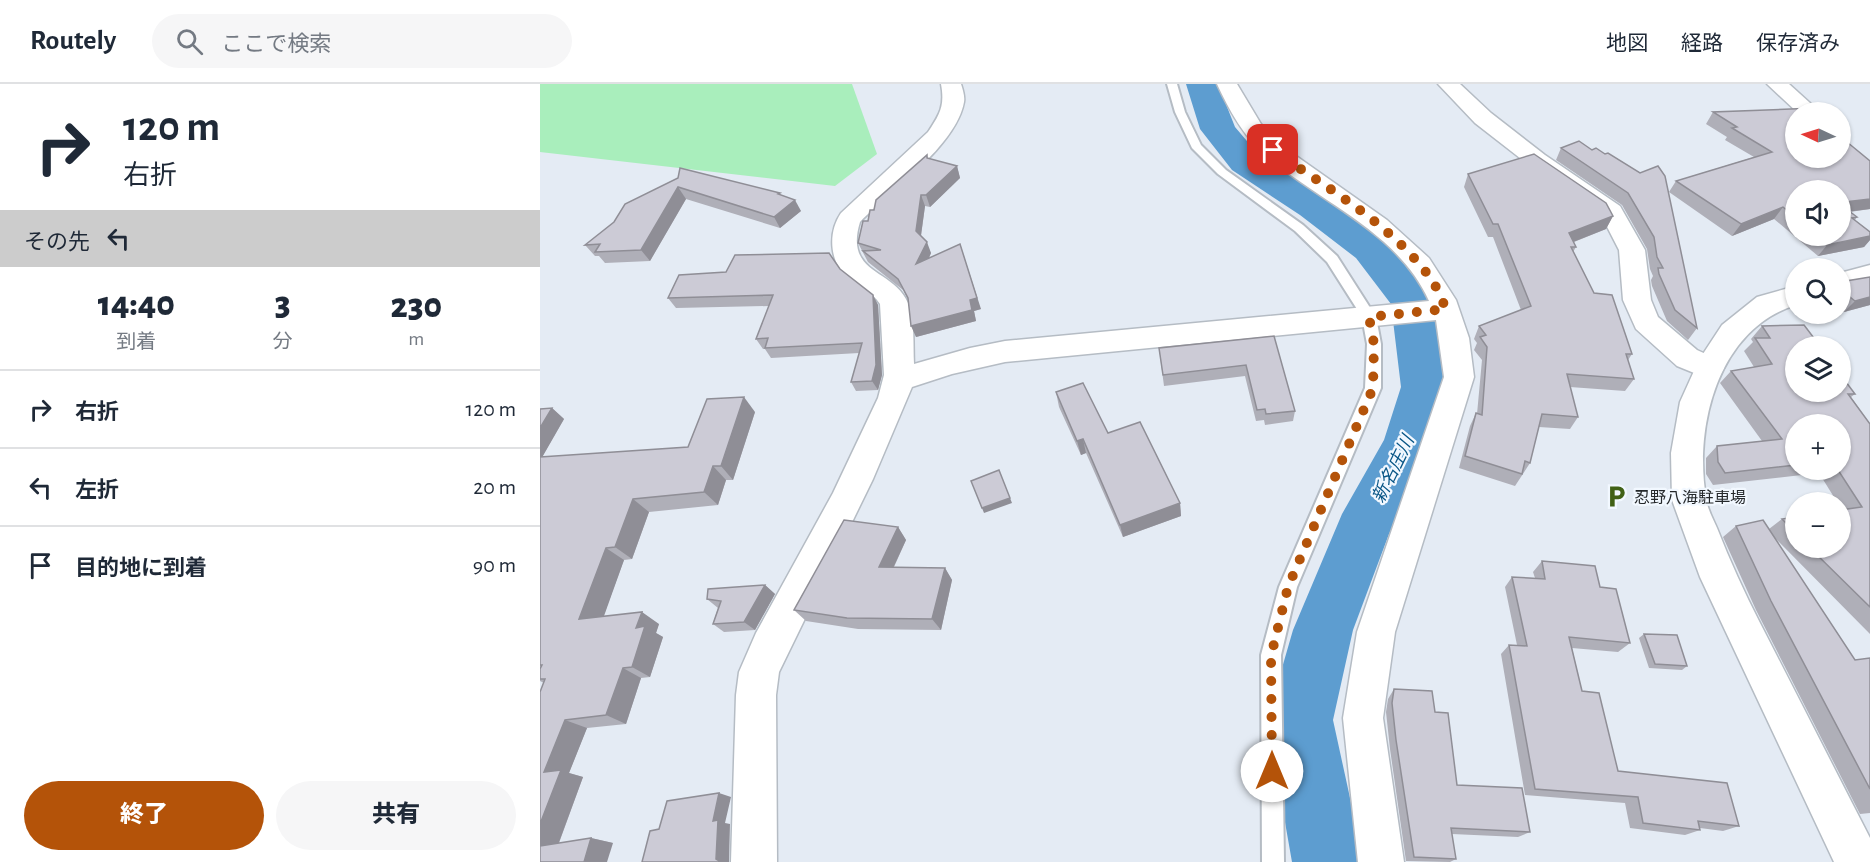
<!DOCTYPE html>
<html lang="ja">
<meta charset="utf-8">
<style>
body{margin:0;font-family:"Alegreya Sans","Noto Sans JP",sans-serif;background:#f6f6f7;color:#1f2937;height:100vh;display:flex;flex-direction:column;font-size:22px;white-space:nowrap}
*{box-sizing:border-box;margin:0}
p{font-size:20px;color:#747a83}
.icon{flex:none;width:33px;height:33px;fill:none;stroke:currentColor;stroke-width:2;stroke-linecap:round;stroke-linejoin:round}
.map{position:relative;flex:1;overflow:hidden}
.details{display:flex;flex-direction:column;background:#fff;width:540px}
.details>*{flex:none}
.top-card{background:#fff;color:#1f2937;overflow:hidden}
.needle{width:39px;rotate:274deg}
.buttons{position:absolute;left:1245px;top:18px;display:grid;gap:12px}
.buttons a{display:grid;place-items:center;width:66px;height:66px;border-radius:50%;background:#fff;box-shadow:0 2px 4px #0004;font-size:30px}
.pin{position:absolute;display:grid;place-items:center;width:51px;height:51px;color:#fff;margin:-26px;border-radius:12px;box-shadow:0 3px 9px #0006}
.me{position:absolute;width:66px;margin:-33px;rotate:0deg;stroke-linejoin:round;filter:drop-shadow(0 0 4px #0008)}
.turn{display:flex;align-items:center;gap:21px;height:126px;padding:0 24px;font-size:27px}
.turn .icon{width:78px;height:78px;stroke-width:2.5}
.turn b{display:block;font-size:42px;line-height:51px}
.then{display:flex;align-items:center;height:57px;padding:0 24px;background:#0003;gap:12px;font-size:22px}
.eta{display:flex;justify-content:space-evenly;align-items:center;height:102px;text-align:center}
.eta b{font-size:36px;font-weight:800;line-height:42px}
.cta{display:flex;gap:12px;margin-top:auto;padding:12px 24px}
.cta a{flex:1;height:69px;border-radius:36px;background:#b45309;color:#fff;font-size:24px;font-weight:800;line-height:69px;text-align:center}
.cta a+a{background:#f6f6f7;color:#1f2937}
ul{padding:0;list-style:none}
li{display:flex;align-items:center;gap:18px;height:78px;padding:0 24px;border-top:2px solid #e0e1e3}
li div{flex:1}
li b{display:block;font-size:22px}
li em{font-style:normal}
header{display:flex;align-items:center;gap:36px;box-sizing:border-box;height:84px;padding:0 30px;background:#fff;border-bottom:2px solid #e0e1e3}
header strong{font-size:28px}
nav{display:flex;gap:33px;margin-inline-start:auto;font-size:21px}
.search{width:420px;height:54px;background:#f6f6f7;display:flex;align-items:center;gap:15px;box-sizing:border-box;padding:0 21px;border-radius:33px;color:#747a83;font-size:22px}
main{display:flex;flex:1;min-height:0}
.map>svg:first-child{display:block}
</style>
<header>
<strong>Routely</strong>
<div class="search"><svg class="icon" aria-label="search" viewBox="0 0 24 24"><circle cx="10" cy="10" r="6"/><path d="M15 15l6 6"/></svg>ここで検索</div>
<nav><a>地図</a><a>経路</a><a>保存済み</a></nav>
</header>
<main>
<section class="details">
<div class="top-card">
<div class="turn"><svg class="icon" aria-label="right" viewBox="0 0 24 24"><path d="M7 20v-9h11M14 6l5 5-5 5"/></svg><div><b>120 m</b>右折</div></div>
<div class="then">その先<svg class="icon" aria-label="left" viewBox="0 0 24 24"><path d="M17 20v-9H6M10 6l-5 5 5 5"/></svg></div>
</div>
<div class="eta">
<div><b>14:40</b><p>到着</p></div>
<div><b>3</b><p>分</p></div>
<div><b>230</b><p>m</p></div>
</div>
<ul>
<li><svg class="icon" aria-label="right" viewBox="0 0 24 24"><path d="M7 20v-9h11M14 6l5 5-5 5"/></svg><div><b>右折</b></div><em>120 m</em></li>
<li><svg class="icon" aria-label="left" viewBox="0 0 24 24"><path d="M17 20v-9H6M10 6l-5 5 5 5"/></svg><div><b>左折</b></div><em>20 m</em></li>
<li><svg class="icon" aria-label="arrive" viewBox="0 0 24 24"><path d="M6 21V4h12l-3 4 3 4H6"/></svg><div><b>目的地に到着</b></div><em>90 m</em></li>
</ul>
<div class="cta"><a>終了</a><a>共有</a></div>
</section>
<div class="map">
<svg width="1330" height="778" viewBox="0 0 1330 778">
<rect width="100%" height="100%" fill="#e4ebf4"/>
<path fill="#a9eebc" d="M0,0H312L337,70L295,102L0,68Z"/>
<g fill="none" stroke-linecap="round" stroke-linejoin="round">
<path fill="#5d9dd0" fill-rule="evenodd" d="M646,0H678L695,43L718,70L788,115L846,156L895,217L909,303L894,359L849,450L813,546L793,636L824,778H752L727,636L753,546L802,430L844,356L861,303L851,220L816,174L760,131L692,86L660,45Z"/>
<defs>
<path id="service" d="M627,0H637L645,28L661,61L686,86L763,141L797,172L836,233L841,260V304L757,503L741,571L744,778H722L721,571L739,503L825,304L827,260L822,233L787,178L755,147L678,90L652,64L635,28Z"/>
<g id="minor">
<path d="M401,0H421C423,6 425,13 424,18C416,62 350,107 320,138C304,191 353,184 368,219C375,236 373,261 374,280L430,264L465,257L889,217C858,148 781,119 726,72C704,53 689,26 677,0H697L721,40L742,62L847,136L889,174L916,216L929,254L934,293L855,548L843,634L864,778H818L803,634L817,548L904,293L896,236L465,278L412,290L372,303L333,395L239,588L236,611L237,778H191L196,611L199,588L216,549L293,409L338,314L344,291L340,220C332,207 317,204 307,194C289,177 288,148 301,129L388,48C400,30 405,22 401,0Z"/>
<path d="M898,0H920L951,29L1005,71L1080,122L1105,166L1111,216L1118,233L1157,266L1179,276L1184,284L1179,292L1169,295L1137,282L1096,245L1083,216L1079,166L1061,131L989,81L935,39Z"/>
<path d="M1227,0H1249L1280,28H1257Z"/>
</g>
<g id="tertiary">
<path d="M1330,181V199L1300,207V189Z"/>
<path d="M1256,202V221C1178,245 1154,342 1166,414C1167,424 1173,435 1177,444C1190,477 1204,508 1220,539C1257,611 1293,682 1330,754V778H1294L1160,493L1132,416L1131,369L1140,318L1159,276L1182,241L1217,213Z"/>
</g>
</defs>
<use href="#service" stroke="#b5bcc4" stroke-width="4"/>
<use href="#minor" stroke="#b5bcc4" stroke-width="3"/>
<use href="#tertiary" stroke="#b5bcc4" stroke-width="3"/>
<use href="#service" fill="#fff" fill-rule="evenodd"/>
<use href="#minor" fill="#fff" fill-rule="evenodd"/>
<use href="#tertiary" fill="#fff" fill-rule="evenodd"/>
</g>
<g fill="#afafb8" fill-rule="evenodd">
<path d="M1173,28L1307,58L1330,77V125L1310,128L1317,133L1315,136L1330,148V156L1324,163L1278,172L1234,135L1192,152L1129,108L1136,97L1214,73L1185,56L1187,53L1166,40ZM1256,106L1300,152H1256Z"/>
<path d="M1021,64L1052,66L1065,70L1100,89L1157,244L1148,256L1127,237L1112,202L1111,196L1113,192L1110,185L1107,165L1082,121L1016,76Z"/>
<path d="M387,71L388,75L417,82L420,94L390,123L385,122L381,152L391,169L389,174L441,225L434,227L436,237L376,253L368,216L363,206L328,178L318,159L334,126Z"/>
<path d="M928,90L1073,132L1066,145L1034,158L1036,163L1033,168L1054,209L1092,270L1088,276L1094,295L1085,307L1030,303L1038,333L1030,345L999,343L990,379L975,402L919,384L930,342L936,329L937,330L942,276L934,266L937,259L934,255L939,242L981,226L953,153H948L924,103Z"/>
<path d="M138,94L241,111L261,127L240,144L146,115L110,177L65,179L59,172H55L45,161Z"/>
<path d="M300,185L333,211L338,221L342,291L338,306L316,307L311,298L319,269L231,274L225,265H223L216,255L229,222L136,224L128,214Z"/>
<path d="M1330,193V221L1304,228L1300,225V198Z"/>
<path d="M1222,242L1315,310L1311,313L1330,340V550L1233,452L1315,576L1330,574V729L1320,730L1216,526L1183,453L1196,442L1229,445L1242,435L1256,433V464H1300L1301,426L1300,425V418H1297L1279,389L1173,401L1166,390V374L1177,362L1222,357L1180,299L1191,287L1214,283L1204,267L1213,258L1211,255ZM1256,340H1300V386H1256Z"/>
<path d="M734,252L755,327L753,337L725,341L724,336L716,337L705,292L624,302L619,264Z"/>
<path d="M516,308L568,349L640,419L641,432L583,453L546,369L541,371L519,323Z"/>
<path d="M12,324L24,335L2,373L148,363L215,328L193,396H186L178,421L109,428L92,475L84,476L63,533L119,540L116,549L123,553L110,593L101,594L86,640L47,644L29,689L43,693L19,759L51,754L73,759L0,778L4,599L0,597V325Z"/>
<path d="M358,443L366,456L354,483L405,484L412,496L401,546L318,545L266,537L254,526Z"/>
<path d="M1002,477L1060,503L1090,559L1078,568L1032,564L1042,607L1078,687L1199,742L1183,747L1160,744V746L1145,751L1090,744L1085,719L985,711L961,570L969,561H977L965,503L972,493L995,494L993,488Z"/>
<path d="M225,501L235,510L215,546L184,548L173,540L178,524L167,515Z"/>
<path d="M1104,550L1147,582L1142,586L1109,584L1099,554Z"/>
<path d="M854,605L895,628L917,701L990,748L978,753L912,750L916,775L910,778L866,777L850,665L846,628L848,615Z"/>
</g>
<g fill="#8f8e96">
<path d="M417,82L420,94L390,123L386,111Z"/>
<path d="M138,103L146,115L110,177L101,166Z"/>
<path d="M381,111L385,122L380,158L376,147Z"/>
<path d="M1330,115V125L1306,128L1310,123L1304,118Z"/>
<path d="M255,116L261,127L240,144L234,133Z"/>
<path d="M1243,123L1234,135L1192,152L1201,140Z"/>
<path d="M1073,132L1066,145L1023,162L1029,149Z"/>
<path d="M1330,152V156L1324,163L1278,172L1287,161Z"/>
<path d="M387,158L391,169L381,192L376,180Z"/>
<path d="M420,160L441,225L434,227L436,237L376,253L371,242L430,216Z"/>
<path d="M333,211L338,221L342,291L338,306L332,297Z"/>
<path d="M1330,213V221L1304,228L1315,217Z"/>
<path d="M204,313L215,328L193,396L181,382Z"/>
<path d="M12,324L24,335L0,377V344Z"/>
<path d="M543,355L546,369L541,371L537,357Z"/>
<path d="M173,382L186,396L178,421L164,408Z"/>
<path d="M470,414L472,419L444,429L442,424Z"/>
<path d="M93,415L109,428L92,475L75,463Z"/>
<path d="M640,419L641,432L583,453L580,441Z"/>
<path d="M358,443L366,456L348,495L339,483Z"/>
<path d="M66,464L84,476L59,546L39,535Z"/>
<path d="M405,484L412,496L401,546L392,535Z"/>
<path d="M225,501L235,510L215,546L204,538Z"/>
<path d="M102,528L119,540L116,549L123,553L110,593L92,583L96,544Z"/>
<path d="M83,584L101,594L86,640L66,631Z"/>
<path d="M25,636L47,644L29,689L43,693L15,769L0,766V740L4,688Z"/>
<path d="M179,709L191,713L185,739L190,740L189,778H181L176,775L173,737Z"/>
<path d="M51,754L73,759L67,778H44Z"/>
</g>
<g fill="#cccbd6" stroke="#8f8e96" stroke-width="1.5">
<path d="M1276,24L1281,28H1256V74H1300V46L1307,52V58L1330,77V115L1304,118L1310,123L1305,124L1317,133L1312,134L1330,148V152L1287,161L1277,152H1300V106H1256V134L1243,123L1201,140L1136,97L1232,68L1192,44L1197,43L1173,28Z"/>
<path d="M1039,57L1052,66L1056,64L1065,70L1068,69L1100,89L1118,82L1125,92L1157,244L1135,226L1119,190L1118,184H1123L1117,173L1114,153L1088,109L1021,64Z"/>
<path d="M994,70L1066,119L1073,132L1029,149L1036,163H1031L1054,209L1072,211L1092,270H1086L1094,295L1027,290L1038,333L1002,330L990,379L985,377L982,390L925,372L936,329L942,331L947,263L940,253L946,251L939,242L991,222L958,140H953L928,90Z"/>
<path d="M387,71V74L417,82L386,111H381L376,147L387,158L376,180L420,160L437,214L430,216L432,226L371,242L368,214L358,195L323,167L341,166L318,159L323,137H328L330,126H334L336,116Z"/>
<path d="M140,84L240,109L238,110L255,116L234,133L138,103L101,166L55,168L60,160L45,161L74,138L85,120L138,94Z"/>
<path d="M289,169L300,185L333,211L336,281L332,297L311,298L322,259L225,264L228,254L216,255L233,211L128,214L139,191L186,188L195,171Z"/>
<path d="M1330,193V213L1315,217L1300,205V198Z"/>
<path d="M1264,241L1280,262H1256V308H1300V290L1315,310H1308L1330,340V523L1270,464H1300V426L1322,423L1298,386H1300V340H1256V381L1185,389L1178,378L1177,362L1242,355L1191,287L1232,280L1215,254H1230L1222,242Z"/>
<path d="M734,252L755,327L726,330L725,325L717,326L706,281L623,291L619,264Z"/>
<path d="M543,299L568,349L600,338L640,419L580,441L543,355L537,357L516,308Z"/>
<path d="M204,313L181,382H173L164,408L93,415L75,463L66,464L39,535L102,528L96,544L105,542L92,583L83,584L66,631L25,636L4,688L21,686L0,740V608L5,595H0V585L2,581H0V373L148,363L167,315Z"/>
<path d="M12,324L0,344V325Z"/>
<path d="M459,386L470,414L442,424L431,397Z"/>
<path d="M1256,433V449L1242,435Z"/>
<path d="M304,436L358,443L339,483L405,484L392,535L307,534L254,526Z"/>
<path d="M1223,436L1315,576L1330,574V705L1231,517L1196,442Z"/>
<path d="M1002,477L1055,482L1060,503L1076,505L1090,559L1029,553L1042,607L1059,609L1078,687L1187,699L1199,742L1158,737L1160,746L1103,739L1098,713L995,705L969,561L987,562L972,493L1005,495Z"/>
<path d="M225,501L204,538L173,540L181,517L167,515L168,505Z"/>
<path d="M1104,550L1137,551L1147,582L1115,580Z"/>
<path d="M854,605L892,607L895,628L908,629L917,701L982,704L990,748L911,744L916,775L874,773L856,656L852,619Z"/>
<path d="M179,709L173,737L178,736L176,775L181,778H102L110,747L119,745L127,717Z"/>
<path d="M51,754L44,778H0V762Z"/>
</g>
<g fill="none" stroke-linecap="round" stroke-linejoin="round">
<path stroke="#b45309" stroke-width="10" stroke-dasharray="0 18" d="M732,687L731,572L748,503L833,304L834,260L829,233L906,225C901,214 896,201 889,192C849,139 787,104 733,66"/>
</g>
<defs>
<symbol id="parking-bare" viewBox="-9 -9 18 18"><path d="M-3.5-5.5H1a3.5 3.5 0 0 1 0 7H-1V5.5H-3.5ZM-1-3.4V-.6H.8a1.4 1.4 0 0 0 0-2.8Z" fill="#416116" stroke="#f2f8ff" stroke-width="2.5" paint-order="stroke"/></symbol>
</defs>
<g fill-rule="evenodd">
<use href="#parking-bare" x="1060" y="396" width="33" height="33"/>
</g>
<g text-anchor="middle" stroke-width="4.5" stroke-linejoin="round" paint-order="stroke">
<g font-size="16" fill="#25282b" stroke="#f2f8ff" text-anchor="start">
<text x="1094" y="419">忍野八海駐車場</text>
</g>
<g font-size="18" font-style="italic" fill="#085586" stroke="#f2f8ff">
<text transform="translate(853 385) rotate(-64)" y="6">新名庄川</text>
</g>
</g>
</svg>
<div class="buttons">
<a><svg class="needle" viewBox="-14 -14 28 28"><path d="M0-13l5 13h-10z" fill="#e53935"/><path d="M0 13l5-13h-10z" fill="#747a83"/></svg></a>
<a><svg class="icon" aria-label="sound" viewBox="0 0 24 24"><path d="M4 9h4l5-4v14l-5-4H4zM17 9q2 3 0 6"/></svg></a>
<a><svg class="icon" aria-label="search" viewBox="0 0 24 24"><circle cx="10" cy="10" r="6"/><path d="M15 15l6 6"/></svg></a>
<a><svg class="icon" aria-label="layers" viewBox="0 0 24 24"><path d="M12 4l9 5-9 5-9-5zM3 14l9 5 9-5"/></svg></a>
<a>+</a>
<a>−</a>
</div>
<div class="pin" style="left:733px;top:66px;background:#d93025"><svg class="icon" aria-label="arrive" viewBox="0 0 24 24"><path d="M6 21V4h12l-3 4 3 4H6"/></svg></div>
<svg class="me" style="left:732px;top:687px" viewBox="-20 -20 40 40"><circle r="19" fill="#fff"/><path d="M0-13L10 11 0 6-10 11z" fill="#b45309"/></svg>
</div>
</main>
